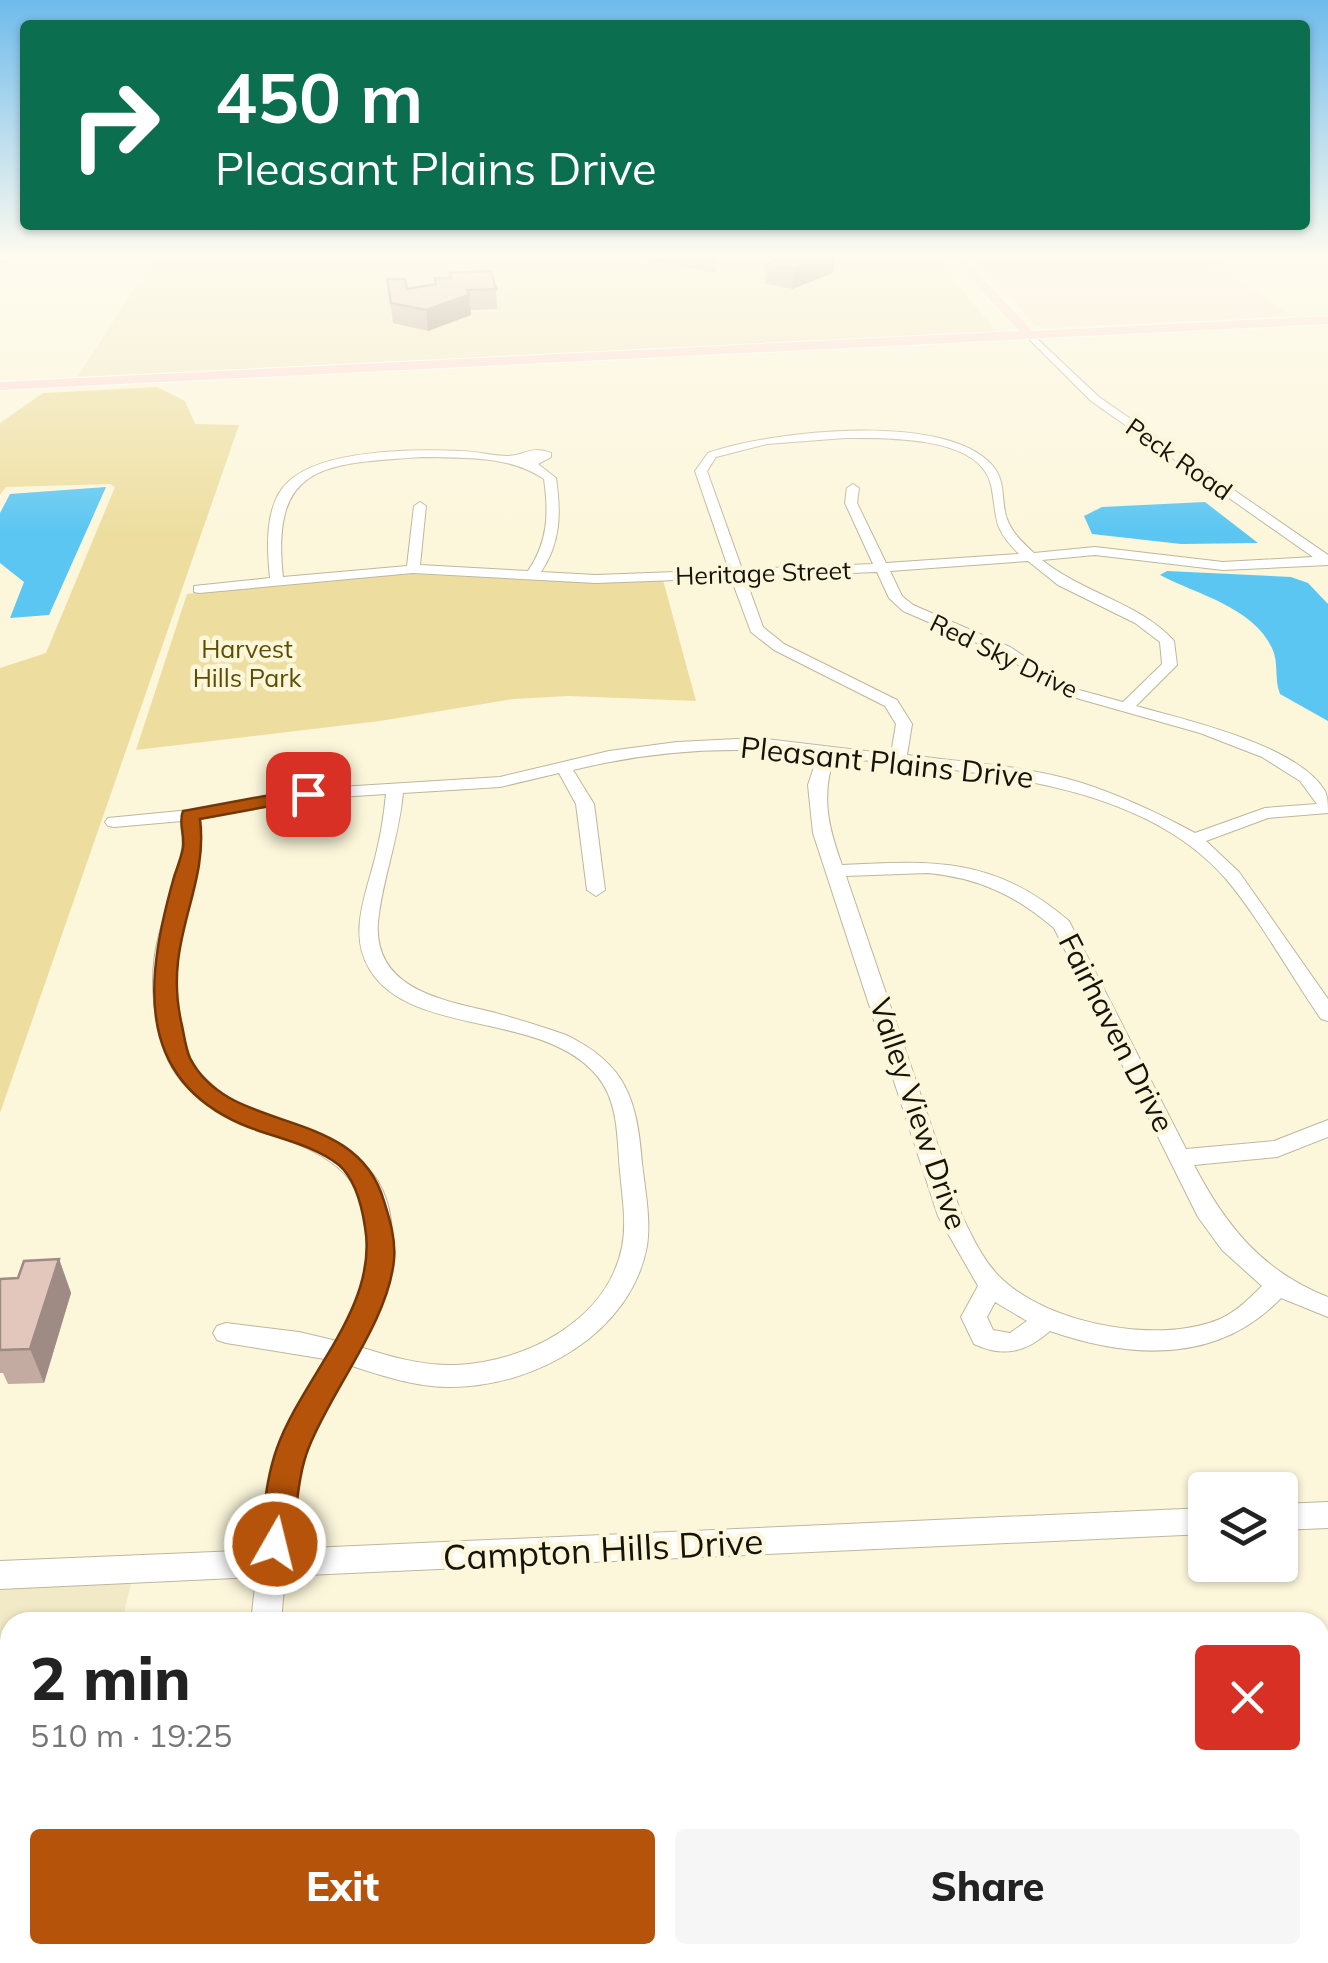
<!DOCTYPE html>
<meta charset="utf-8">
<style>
body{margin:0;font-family:Mulish,sans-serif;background:#f6f6f6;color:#222;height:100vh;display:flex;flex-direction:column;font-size:38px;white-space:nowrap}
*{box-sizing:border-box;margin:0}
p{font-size:32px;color:#767676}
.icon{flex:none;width:55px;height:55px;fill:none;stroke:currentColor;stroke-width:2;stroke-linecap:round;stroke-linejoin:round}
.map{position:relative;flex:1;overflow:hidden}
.panel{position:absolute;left:0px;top:1612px;width:1330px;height:352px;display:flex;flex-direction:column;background:#fff;border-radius:30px 30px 0 0;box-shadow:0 2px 8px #0004}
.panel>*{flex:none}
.hud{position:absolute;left:20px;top:20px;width:1290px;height:210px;border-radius:10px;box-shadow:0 2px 8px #0004;background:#0b6e4f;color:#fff;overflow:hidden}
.controls{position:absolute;left:1188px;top:1472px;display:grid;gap:20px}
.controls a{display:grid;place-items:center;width:110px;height:110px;border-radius:10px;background:#fff;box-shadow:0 2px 8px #0004;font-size:50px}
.pin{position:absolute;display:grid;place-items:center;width:85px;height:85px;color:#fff;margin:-42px;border-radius:20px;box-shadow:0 5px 15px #0006}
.me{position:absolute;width:110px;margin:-55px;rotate:8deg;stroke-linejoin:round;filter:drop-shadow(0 0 8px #0008)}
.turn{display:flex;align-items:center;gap:35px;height:210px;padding:0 30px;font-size:45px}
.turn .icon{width:130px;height:130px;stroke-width:2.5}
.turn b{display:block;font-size:70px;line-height:85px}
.round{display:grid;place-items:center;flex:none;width:105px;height:105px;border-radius:10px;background:#f6f6f6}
.headline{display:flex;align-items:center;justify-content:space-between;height:170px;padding:0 30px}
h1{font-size:60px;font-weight:800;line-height:75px}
.cta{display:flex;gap:20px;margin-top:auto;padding:20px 30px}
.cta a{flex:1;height:115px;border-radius:10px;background:#b45309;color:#fff;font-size:40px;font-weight:800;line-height:115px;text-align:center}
.cta a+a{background:#f6f6f6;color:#222}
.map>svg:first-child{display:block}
</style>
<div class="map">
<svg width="1328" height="1963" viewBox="0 0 1328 1963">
<rect width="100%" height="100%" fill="#fcf6db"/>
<g fill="#f2eac7">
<path d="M156,257H934L997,332L77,377Z"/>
<path d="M973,257H1279L1217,260L1225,269L996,279Z"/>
<path d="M132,1579L122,1622H10V1955H41L39,1963H0V1585Z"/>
</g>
<path fill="#f9e9d6" d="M1225,269L1292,316L1045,328L1034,325L996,279Z"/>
<g fill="#eddea0">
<path d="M157,387L185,401L195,424L239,425L0,1113V668L46,653L115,487L110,484L6,487L0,495V423L43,393Z"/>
<path d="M392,573L596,583L663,580L696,701L569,696L513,699L380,721L136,750L187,594Z"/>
</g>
<g fill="#5bc6f2">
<path d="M106,487L49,615L10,618L24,582L0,563V513L10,494Z"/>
<path d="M1205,502L1258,543L1181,544L1092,534L1084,516L1102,507Z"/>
<path d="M1167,571L1291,577L1308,583L1328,604V721L1280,694C1274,679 1279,662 1272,648C1253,607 1196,594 1160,575Z"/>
</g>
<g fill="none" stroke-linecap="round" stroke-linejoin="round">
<defs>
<g id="minor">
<path d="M0,257H23L0,261Z"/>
<path d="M1030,332L1099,397L1328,555V565L1223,570L1095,555L1042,560C1083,593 1142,604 1174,641L1177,665L1136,706C1186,720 1298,745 1325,791C1328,798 1328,805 1328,813L1268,818L1206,841L1239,872L1328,999V1021L1321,1019C1291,976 1259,918 1226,879C1136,775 960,772 834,757C821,797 828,826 842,865C935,860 994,857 1069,921L1186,1149L1274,1141L1328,1120V1137L1277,1157L1194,1165C1225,1225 1263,1272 1328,1297V1317L1281,1298C1218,1364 1131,1359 1050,1331C1026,1352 1004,1358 974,1344L961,1317L978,1286L938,1216L813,833L808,785L818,755C735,745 654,750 573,770L594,804L605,890L596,896L587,890L576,804L559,773L500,787L403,793C399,838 382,880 378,922C373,989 442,1000 492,1012C517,1019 541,1026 566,1035C626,1064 637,1099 642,1163C645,1190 651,1219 647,1246C631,1333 536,1386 453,1387C417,1388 383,1376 349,1365C309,1431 296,1472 288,1549L1205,1508V1534L285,1576L281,1622H251L256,1577L0,1589V1561L259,1550C267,1475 284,1422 325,1359L226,1343L217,1340L213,1333L217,1326L226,1323L299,1332L337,1341C358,1306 369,1274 368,1233C365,1115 200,1153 165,1052C153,1018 149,975 158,939C167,900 187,863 182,821L114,827L108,826L105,822L108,818L190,810L308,789L500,777L609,751L677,742L757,738L891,754L896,724L885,706L774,650L751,632L731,578L596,583L413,573L199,593L194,592V586L270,578C267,549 264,504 288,482C322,449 416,449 461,451C476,451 492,456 507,456C526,456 529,445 551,453V457L538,464L556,478C561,513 561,542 541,572L596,575L729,570L695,471L708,453C770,431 945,411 992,465C1006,481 1001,497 1006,516C1011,532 1022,542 1034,553L1095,547L1223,562L1313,557L1091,401L1027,337ZM845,438C884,438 980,435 991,485C998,519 991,526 1019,554L886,563L857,503L859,488L853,484L847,488L845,503L873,564L742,569L707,471L716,457L767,444ZM421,457C463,458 509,455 544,479C549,513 548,542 528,571L420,565L426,506L420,502L414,506L407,566L283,577C270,462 327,464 421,457ZM1028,561L1058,585L1135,623L1160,642L1162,664L1123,702L1072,688L1010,647L913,605L902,596L890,571ZM877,572L889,598L903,611L1000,653L1062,694L1200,733L1262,757L1300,781L1317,804L1265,808L1195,833C1158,813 1122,796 1082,783C1029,766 963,762 907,755L912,724L897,700L784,644L763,627L745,577ZM386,794C384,814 381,834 376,854C367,893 347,933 370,970C412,1038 544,1010 598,1077C619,1103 617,1140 620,1171C622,1196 627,1222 622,1247C607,1321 526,1362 456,1365C423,1366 391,1357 360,1347C381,1309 394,1276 392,1232C387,1121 269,1141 209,1082C201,1075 193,1068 189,1059C173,1024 168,975 177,938C187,898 205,861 199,819L308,799ZM928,873C979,878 1015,895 1054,928L1198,1217L1222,1250L1262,1286C1250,1298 1236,1312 1220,1319C1160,1345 1050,1324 1003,1280C984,1263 973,1238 962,1216L846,876ZM995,1302L1027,1321L1010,1333L993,1330L987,1317Z"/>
<path d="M1328,1502V1528L1280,1530V1504Z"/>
<rect x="1320" y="1708" width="8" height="32"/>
<path d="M242,1955H283L287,1963H246Z"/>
</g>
<path id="major" d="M950,257H963L1033,331L1328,316V324L0,390V382L1019,331Z"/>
</defs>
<use href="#minor" stroke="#bdb79e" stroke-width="2"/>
<use href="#major" stroke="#fff" stroke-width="2"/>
<use href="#minor" fill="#fff" fill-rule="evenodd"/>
<use href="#major" fill="#fddbd7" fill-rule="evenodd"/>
</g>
<g fill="#c3aba2">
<path d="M632,257H716V273Z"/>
<path d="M785,257H834L833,273L792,289L765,283L766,264Z"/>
<path d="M387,279L407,289H496L497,309L470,310L471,315L428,331L393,323Z"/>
<path d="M59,1259L71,1293L44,1383L8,1384L3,1373H0V1279L18,1278Z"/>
</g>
<g fill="#9f8b84">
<path d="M825,257H834L833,273L792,289L793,269Z"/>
<path d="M469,295L471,315L428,331L426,310Z"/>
<path d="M59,1259L71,1293L44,1383L30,1349Z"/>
</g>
<g fill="#e3c7bc" stroke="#9f8b84" stroke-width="2.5">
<path d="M785,257H825L793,269L766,264Z"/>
<path d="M491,271L496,289L467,290L469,295L426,310L391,303L387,279H405L407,289L436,284L435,278H451L450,273Z"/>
<path d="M59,1259L30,1349L0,1350V1279L18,1278L24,1261Z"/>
</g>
<linearGradient id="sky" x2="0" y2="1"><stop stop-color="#6fbbec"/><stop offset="0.48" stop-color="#fefbef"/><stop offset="1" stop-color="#fefbef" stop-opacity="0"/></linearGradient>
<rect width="1328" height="532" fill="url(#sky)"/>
<path fill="#b45309" stroke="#753606" stroke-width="2.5" d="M308,788L314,790V798L200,819C209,890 163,939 181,1021C184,1033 185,1047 190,1058C230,1137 355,1103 384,1201C390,1220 396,1240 394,1260C388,1322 332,1389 309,1447C297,1476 297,1514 291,1544L287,1555L275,1559L263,1555L259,1544C264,1513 266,1478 277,1448C302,1377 379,1307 365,1227C362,1207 355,1179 339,1165C311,1143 273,1138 241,1124C131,1076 147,973 174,877C177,868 181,858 183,848C185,835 178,823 183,811Z"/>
<g text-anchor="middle" stroke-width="9" stroke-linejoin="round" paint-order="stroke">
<g font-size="25" fill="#15130a" stroke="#fcf6db">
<text transform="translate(1179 459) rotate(35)" y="9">Peck Road</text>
<text transform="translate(763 573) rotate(-2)" y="9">Heritage Street</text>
<text transform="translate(1004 656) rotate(26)" y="9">Red Sky Drive</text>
</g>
<g font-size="25" fill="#5c4d00" stroke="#fcf6db">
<text x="247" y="658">Harvest<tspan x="247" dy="29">Hills Park</tspan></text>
</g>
<g font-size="30" fill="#15130a" stroke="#fcf6db">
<text transform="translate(887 763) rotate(6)" y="10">Pleasant Plains Drive</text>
<text transform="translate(1116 1033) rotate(63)" y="10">Fairhaven Drive</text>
<text transform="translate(918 1114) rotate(71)" y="10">Valley View Drive</text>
</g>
<g font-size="35" fill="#15130a" stroke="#fcf6db">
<text transform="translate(603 1550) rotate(-3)" y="12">Campton Hills Drive</text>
</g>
</g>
</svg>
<div class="controls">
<a><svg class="icon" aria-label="layers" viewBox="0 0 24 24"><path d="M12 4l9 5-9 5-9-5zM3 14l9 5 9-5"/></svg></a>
</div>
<div class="pin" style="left:308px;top:794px;background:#d93025"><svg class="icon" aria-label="arrive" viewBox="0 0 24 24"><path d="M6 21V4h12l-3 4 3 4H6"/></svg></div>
<svg class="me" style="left:275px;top:1544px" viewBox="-20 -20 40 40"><circle r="17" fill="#b45309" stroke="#fff" stroke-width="3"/><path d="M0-11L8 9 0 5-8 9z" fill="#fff"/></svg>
<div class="hud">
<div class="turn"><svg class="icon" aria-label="right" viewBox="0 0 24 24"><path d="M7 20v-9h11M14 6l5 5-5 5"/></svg><div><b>450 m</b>Pleasant Plains Drive</div></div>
</div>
<section class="panel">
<div class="headline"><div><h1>2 min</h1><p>510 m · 19:25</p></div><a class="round" style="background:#d93025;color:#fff"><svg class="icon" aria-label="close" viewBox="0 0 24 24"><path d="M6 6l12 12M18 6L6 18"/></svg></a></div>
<div class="cta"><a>Exit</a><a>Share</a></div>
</section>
</div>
